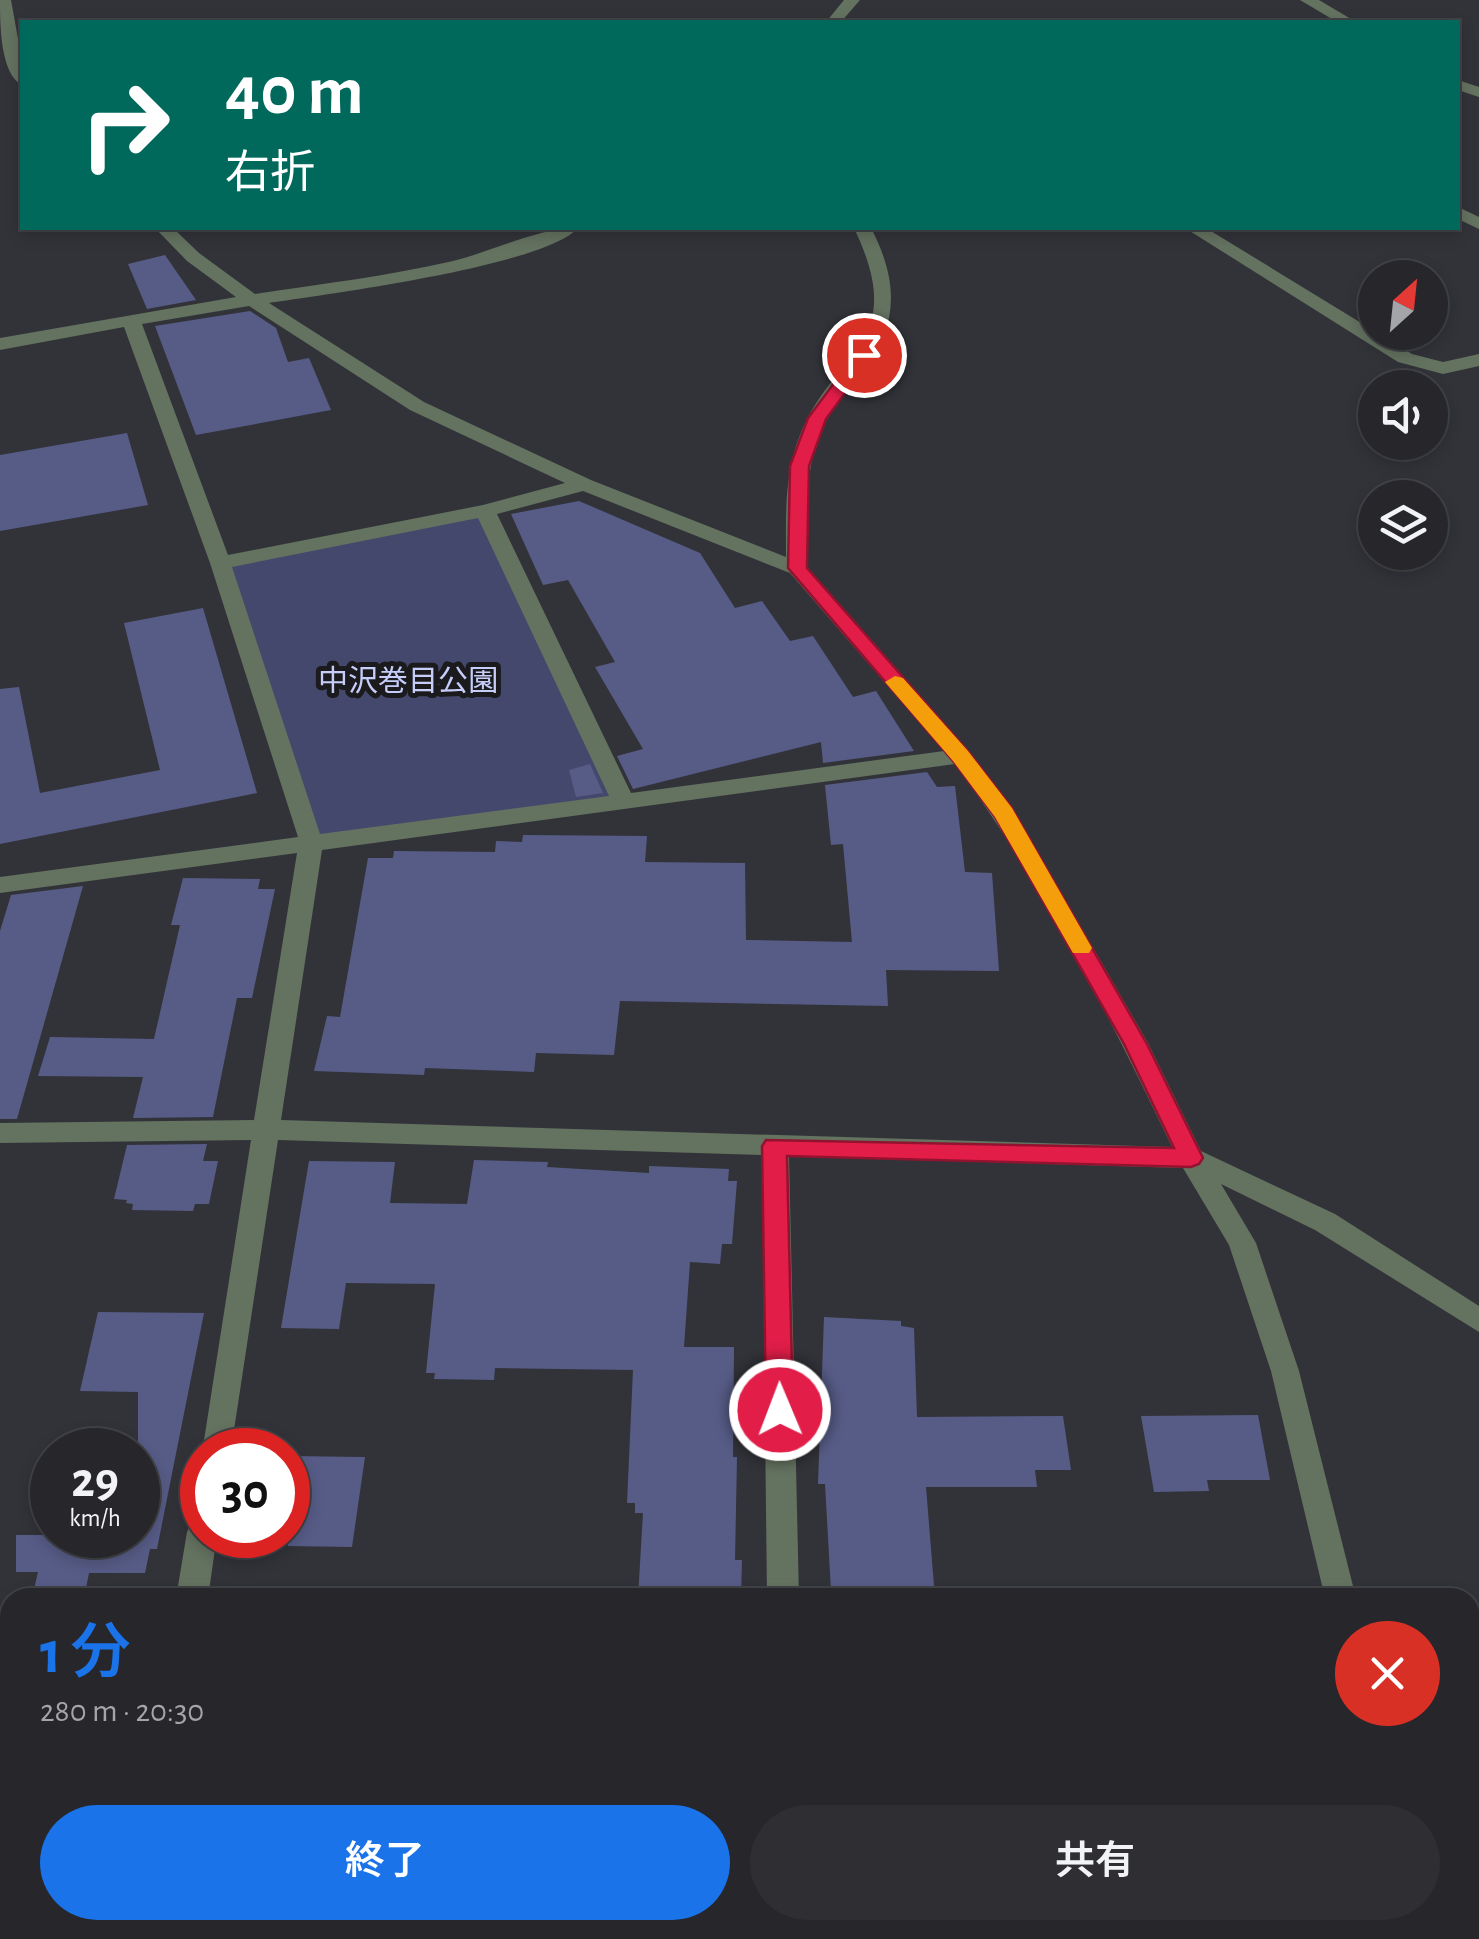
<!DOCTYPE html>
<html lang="ja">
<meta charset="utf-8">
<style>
body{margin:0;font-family:"Alegreya Sans","Noto Sans JP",sans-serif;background:#2e2e33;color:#f1f3f6;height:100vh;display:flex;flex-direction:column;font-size:38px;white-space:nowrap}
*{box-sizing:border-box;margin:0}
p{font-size:32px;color:#a4a5a9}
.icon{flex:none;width:55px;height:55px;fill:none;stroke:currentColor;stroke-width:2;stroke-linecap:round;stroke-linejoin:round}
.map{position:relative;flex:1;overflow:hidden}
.panel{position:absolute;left:0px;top:1588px;width:1480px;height:352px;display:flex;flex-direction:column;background:#26262b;border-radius:30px 30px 0 0;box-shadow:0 5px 15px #0003,0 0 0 2px #424347}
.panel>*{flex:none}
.banner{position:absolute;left:20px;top:20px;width:1440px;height:210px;border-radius:0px;box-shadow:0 5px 15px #0003,0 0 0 2px #424347;background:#00695c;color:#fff;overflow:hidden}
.needle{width:65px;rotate:27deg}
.tools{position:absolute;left:1358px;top:260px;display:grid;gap:20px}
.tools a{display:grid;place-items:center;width:90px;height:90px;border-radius:50%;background:#26262b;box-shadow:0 5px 15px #0003,0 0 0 2px #424347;font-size:50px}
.speed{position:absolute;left:30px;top:1428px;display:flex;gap:20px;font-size:50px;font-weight:700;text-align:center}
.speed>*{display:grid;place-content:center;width:130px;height:130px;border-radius:50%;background:#26262b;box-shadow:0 5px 15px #0003,0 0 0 2px #424347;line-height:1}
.speed small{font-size:25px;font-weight:400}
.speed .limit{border:15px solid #d22;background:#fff;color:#111}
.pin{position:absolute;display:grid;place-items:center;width:85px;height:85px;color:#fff;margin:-42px;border:5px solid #fff;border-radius:50%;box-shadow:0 2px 10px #0007}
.me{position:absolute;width:110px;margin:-55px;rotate:359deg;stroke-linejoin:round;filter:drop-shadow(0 0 8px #0008)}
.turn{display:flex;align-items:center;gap:35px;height:210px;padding:0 40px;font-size:45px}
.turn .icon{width:130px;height:130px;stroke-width:2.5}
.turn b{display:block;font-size:70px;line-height:85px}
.round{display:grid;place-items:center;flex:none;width:105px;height:105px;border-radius:52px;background:#2e2e33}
.overview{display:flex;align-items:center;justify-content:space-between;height:170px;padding:0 40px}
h1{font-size:60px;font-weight:600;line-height:75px;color:#1a73e8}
.button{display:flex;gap:20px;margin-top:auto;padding:20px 40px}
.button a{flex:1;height:115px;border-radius:60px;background:#1a73e8;color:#fff;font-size:40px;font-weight:600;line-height:115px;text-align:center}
.button a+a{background:#2e2e33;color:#f1f3f6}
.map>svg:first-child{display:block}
</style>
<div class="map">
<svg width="1479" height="1939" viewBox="0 0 1479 1939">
<rect width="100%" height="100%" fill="#323339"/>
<path fill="#44486c" d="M485,511L624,803L311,842L220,563Z"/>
<g fill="#575c87">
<path d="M165,255L196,300L147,309L128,264Z"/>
<path d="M250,311L276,328L288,362L309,358L331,410L196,435L155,326Z"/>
<path d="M127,433L148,505L0,531V455Z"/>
<path d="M579,501L700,553L735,608L762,601L790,641L813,636L853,697L876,691L914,751L823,763L821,742L633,789L617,756L643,749L595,667L615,662L568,580L543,585L511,514Z"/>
<path d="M203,608L257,793L0,844V689L19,687L40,793L160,770L124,623Z"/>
<path d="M590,764L603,793L576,797L569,770Z"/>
<path d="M927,772L937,787L955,786L965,872L992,873L999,971L886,970L888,1006L620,1001L614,1055L536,1053L534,1072L425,1068L424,1075L314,1071L327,1016L340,1017L368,858H393L394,851L495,852L496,841L522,842L523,835L647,836L645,862L745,863L746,940L852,942L843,844L831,845L825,785Z"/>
<path d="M183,878L260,879L258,889H275L252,998H237L213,1117L133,1118L143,1077L38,1076L50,1037L154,1039L180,925H171Z"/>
<path d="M83,886L17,1119H0V931L11,895Z"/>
<path d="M207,1144L203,1161H218L209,1204H195L193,1211L132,1210L133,1204L126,1203L127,1200L114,1199L127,1145Z"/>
<path d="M474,1160L548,1162L547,1167L649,1173V1166L729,1169L728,1181H737L732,1244H722L720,1264L690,1262L684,1347H734L733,1457H737L735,1560H742L741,1598H638L643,1513H635V1503H627L633,1370L495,1368L494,1380L434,1379L435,1373H426L435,1284L346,1283L339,1329L281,1328L309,1161L395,1162L390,1203L467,1204Z"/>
<path d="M98,1312L204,1313L157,1549H150L145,1573H89L84,1598H32L38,1572H16V1535H138V1392L80,1391Z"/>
<path d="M824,1317L901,1321V1326L914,1328L917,1417L1063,1416L1071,1470H1035L1037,1487H926L935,1598H887V1590L831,1591L825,1484H818Z"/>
<path d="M1258,1415L1270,1480H1207L1209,1491L1154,1492L1141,1416Z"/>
<path d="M288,1456L365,1457L352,1547L288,1546Z"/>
</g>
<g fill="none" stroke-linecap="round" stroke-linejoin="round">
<g fill="#647260" fill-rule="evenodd">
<path d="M0,0H11L22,61V85C0,74 0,24 0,0Z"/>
<path d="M844,0H860L841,22H826Z"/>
<path d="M1300,0H1319L1356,22H1337Z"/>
<path d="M1458,80L1479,87V97L1458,90Z"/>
<path d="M1458,207L1479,217V229L1458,219Z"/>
<path d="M155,228H173L199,253L255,294C321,284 388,276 453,261C494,251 537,228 578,228C544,266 328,294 269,303L424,402L591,480L786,557C786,517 784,474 800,435C835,348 910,345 854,228H871C898,280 900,325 862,372C846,393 828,412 819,437C803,478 807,525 808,568L969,751L1012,807L1148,1043L1201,1151L1335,1214L1479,1306V1332L1315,1230L1221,1184L1256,1243L1299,1371L1356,1598H1325L1271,1371L1229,1245L1183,1168L789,1156L799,1598H767L762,1155L278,1140L231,1450L202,1453L251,1140L0,1143V1123L254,1120L297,853L0,893V877L298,837L210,563L124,327L0,350V338L236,297L187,261ZM249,306L410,410L565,483L483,505L228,555L142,324ZM583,491L790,573L944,751L631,793L497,514ZM478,518L609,796L320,834L232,567ZM955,764C1042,881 1109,1016 1172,1147L281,1120L322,850Z"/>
<path d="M1185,228H1206L1412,354L1443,362L1479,354V366L1443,374L1398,362Z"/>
<path d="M202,1519V1535H217L208,1598H176L187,1532L191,1523Z"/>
<rect x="0" y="1638" width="10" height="28"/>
<path d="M131,1930H165L162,1939H132Z"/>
<path d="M1368,1930H1402L1403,1939H1369Z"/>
</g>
</g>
<path fill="#e11d48" stroke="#92132f" stroke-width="2.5" d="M864,350L873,355L826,419L809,466L807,568L968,751L1012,808L1147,1044L1203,1158L1199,1164L1191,1167L787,1156L793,1410L789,1417L780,1421L770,1417L766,1410L762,1146L766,1140L1174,1148L1124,1044L995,817L953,761L788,568L790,466L808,418L858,351Z"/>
<path fill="#f59e0b" d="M895,676L903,678L968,751L1012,808L1092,948L1089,953H1073L995,817L953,761L885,682Z"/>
<g text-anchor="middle" stroke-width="10" stroke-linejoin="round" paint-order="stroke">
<g font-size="30" fill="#c6cdf8" stroke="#1b1b1e">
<text x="408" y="691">中沢巻目公園</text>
</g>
</g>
</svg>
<div class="tools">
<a><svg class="needle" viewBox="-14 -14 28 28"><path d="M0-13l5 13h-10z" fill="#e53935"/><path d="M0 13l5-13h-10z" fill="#a4a5a9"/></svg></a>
<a><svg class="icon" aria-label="sound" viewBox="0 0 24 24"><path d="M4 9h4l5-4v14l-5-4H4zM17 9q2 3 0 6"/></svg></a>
<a><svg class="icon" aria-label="layers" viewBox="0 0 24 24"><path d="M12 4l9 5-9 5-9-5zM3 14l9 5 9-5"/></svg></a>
</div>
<div class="speed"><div>29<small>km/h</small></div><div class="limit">30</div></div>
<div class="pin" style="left:864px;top:355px;background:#d93025"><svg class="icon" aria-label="arrive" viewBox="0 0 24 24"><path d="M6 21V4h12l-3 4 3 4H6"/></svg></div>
<svg class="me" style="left:780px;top:1410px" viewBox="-20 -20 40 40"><circle r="17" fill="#e11d48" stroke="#fff" stroke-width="3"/><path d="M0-11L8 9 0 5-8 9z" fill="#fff"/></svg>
<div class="banner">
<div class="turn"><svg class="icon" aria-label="right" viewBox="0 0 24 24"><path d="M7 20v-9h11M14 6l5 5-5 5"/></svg><div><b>40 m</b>右折</div></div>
</div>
<section class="panel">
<div class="overview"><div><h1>1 分</h1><p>280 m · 20:30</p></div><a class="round" style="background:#d93025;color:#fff"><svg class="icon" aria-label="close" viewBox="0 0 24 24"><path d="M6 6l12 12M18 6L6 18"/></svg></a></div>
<div class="button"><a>終了</a><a>共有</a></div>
</section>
</div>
